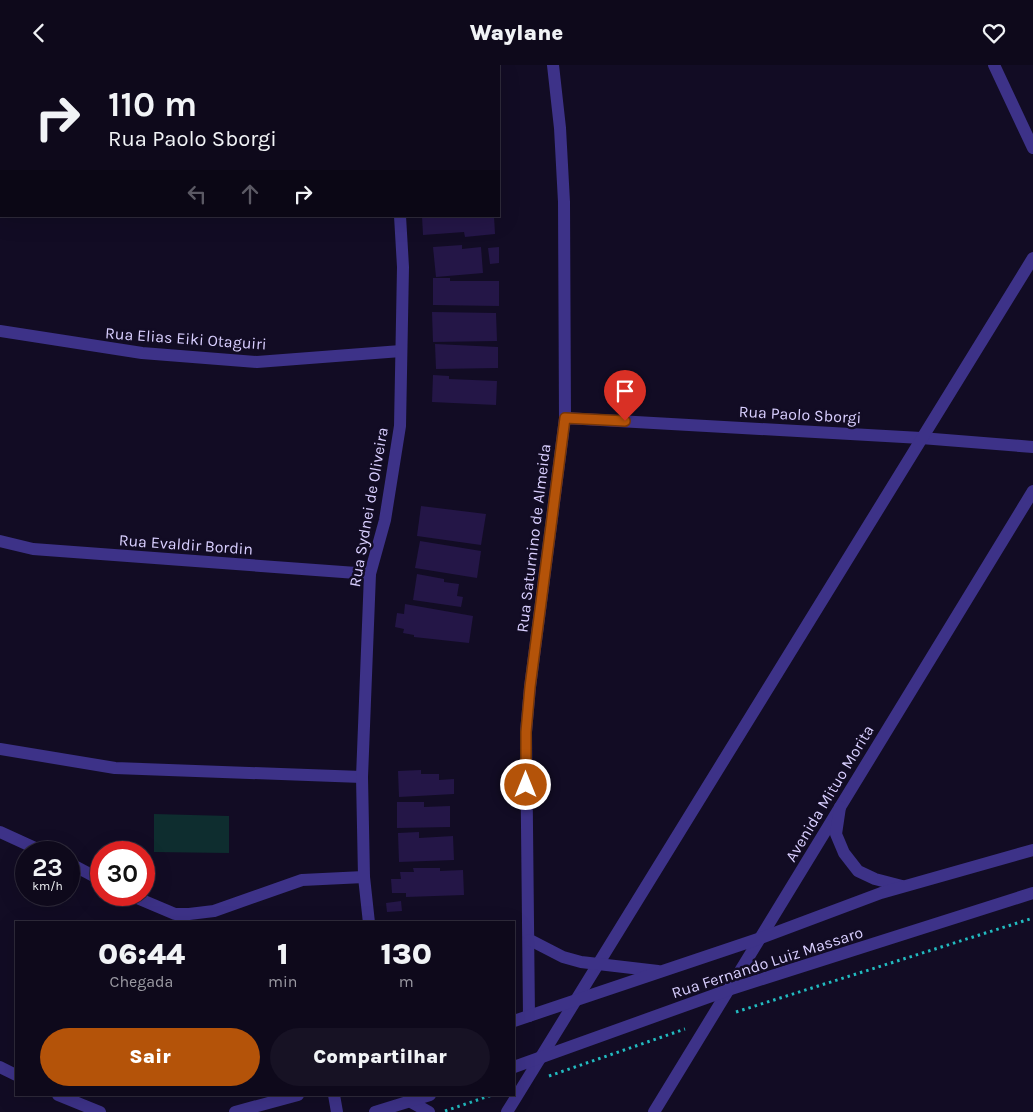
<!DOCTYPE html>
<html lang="pt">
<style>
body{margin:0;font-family:Karla,sans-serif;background:#171224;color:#f1f3f6;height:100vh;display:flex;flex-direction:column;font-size:19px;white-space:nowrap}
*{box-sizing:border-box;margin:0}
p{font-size:16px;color:#9b9aa3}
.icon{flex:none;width:28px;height:28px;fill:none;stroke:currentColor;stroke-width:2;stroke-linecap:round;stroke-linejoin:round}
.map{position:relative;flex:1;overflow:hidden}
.sheet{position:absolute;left:15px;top:856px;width:500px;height:175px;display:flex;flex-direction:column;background:#0e091b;border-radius:0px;box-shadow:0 5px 20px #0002,0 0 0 1px #2e2a3a}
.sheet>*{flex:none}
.guide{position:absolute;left:0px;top:0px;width:500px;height:152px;box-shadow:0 5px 20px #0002,0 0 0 1px #2e2a3a;background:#0e091b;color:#f1f3f6;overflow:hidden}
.speed{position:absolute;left:15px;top:776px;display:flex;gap:10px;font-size:25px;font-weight:700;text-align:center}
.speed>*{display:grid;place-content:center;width:65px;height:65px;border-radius:50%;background:#0e091b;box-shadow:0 5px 20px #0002,0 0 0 1px #2e2a3a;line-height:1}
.speed small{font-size:12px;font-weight:400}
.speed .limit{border:8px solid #d22;background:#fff;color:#111}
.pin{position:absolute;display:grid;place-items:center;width:42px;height:42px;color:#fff;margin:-51px -21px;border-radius:50% 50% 50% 0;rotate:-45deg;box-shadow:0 0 5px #0007}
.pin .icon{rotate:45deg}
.me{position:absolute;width:55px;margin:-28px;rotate:0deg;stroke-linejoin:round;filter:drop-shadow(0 0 4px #0008)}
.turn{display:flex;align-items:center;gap:18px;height:105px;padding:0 25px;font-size:22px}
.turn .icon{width:65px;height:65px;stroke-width:2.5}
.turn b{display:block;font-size:35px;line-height:42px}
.lanes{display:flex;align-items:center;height:48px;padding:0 25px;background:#0003;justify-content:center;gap:25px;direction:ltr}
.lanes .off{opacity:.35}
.eta{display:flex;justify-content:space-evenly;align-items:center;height:85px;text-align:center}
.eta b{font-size:30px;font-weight:800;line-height:35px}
.button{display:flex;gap:10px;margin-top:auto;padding:10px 25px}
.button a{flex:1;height:58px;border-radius:30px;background:#b45309;color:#fff;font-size:20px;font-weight:800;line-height:58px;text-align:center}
.button a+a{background:#171224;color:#f1f3f6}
header{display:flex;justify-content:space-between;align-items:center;height:65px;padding:0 25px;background:#0e091b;font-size:22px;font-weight:800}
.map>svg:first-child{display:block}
</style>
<header><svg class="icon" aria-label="back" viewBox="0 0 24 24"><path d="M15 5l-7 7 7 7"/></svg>Waylane<svg class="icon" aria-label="heart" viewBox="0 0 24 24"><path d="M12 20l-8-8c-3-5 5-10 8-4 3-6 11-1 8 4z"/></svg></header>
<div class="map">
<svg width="1033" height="1047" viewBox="0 0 1033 1047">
<rect width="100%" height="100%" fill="#120c24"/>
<path fill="#0e2d2f" d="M154,749L229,751V788L154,787Z"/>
<g fill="#241647">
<path d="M422,151H494L495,169L465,172L464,167L423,170Z"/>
<path d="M462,180V184L481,182L483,208L436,212L433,182Z"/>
<path d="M499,182V198L490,199L488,183Z"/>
<path d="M433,213H450V216H499V241L433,240Z"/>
<path d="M432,247L496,248L497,276L433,277Z"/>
<path d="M435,279L498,282V303L436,304Z"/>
<path d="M433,310L449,311V314L497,316L496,340L432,337Z"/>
<path d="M421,441L486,449L481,480L417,471Z"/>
<path d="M420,476L481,486L477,513L415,503Z"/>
<path d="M417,509L444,514V517L459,519L457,531L463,532L461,542L413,535Z"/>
<path d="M405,539L473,551L469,578L414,572V570L403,568L404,564L395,562L397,548L404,549Z"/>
<path d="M421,705V709H439V715L454,714V729L399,732L398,706Z"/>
<path d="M397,737H424V742L450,741V762L397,763Z"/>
<path d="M419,767V773L453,771L454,795L399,797L398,768Z"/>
<path d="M413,803H440V806L463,805L464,830L406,832V828H392L391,814H401L400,807H414Z"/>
<path d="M401,836L402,846L387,847L386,838Z"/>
</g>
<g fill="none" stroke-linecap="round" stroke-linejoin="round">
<g stroke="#22bbc0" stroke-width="3" stroke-dasharray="2.5 4" stroke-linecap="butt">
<path d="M736,947L1033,853"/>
<path d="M549,1011L685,964"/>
<path d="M445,1046L492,1030"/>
</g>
<g stroke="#3d3288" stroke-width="12">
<path d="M389,0L390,1"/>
<path d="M994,0L1033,83"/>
<path d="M0,58H1"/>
<path d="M0,266L142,288L257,297L401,286"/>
<path d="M565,353L921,373L1033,382"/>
<path d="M0,476L33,484L370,509"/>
<path d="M0,684L115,703L362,712"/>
<path d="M0,767L46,788"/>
<path d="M69,798L101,815"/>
<path d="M130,830L175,849H189L214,846L302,815L364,812"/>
<path d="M369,858L364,812L362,712L370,509L385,455L400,361L403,202L400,151"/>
<path d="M529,951L526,667L530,622L565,353L564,137L560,63L553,0"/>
<path d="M507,1047L1033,193"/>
<path d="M654,1047L1033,426"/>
</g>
<g stroke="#3d3288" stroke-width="12">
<path d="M840,742L836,769L844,788L858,806L875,814L902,821"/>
<path d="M530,875L563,892L581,897L658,906"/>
<path d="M514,956L761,873L881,828L1033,785"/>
<path d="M0,1002L16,1010"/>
<path d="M514,1002L731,924L1033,828"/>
<path d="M58,1030L100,1047"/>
<path d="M334,1030L337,1047"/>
<path d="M411,1032V1037L429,1047"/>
<path d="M235,1047L298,1030"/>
<path d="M375,1047L430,1030"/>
</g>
</g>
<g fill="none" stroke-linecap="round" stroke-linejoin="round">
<defs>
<path id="route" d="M526,720V667L530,622L565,353L625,356"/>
</defs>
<use href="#route" stroke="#753606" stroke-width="12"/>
<use href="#route" stroke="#b45309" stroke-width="9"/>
</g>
<g text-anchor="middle" stroke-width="5" stroke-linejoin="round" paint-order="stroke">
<g font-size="16" fill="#d9cfff" stroke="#120c24">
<text transform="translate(186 273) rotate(4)" y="6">Rua Elias Eiki Otaguiri</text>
<text transform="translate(800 349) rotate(3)" y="6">Rua Paolo Sborgi</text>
<text transform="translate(368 442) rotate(-80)" y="6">Rua Sydnei de Oliveira</text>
<text transform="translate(533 473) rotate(-83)" y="6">Rua Saturnino de Almeida</text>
<text transform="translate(186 479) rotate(4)" y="6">Rua Evaldir Bordin</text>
<text transform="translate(829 728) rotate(-59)" y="6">Avenida Mituo Morita</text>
<text transform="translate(767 897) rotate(-18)" y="6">Rua Fernando Luiz Massaro</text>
</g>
</g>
</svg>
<div class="speed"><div>23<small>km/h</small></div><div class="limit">30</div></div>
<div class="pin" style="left:625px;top:356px;background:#d93025"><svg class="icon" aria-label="arrive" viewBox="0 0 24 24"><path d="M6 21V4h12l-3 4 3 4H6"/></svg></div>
<svg class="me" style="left:526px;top:720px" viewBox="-20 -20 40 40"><circle r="17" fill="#b45309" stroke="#fff" stroke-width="3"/><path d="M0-11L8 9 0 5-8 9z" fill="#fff"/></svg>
<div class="guide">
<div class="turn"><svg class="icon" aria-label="right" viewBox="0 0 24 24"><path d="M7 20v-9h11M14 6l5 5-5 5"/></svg><div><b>110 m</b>Rua Paolo Sborgi</div></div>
<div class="lanes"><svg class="icon off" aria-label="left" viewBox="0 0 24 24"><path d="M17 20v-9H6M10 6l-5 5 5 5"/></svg><svg class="icon off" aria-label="ahead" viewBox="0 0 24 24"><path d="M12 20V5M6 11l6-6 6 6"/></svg><svg class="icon" aria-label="right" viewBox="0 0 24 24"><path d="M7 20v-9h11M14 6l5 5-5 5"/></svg></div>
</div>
<section class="sheet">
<div class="eta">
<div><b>06:44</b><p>Chegada</p></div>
<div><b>1</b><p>min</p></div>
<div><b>130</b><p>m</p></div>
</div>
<div class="button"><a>Sair</a><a>Compartilhar</a></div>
</section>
</div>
